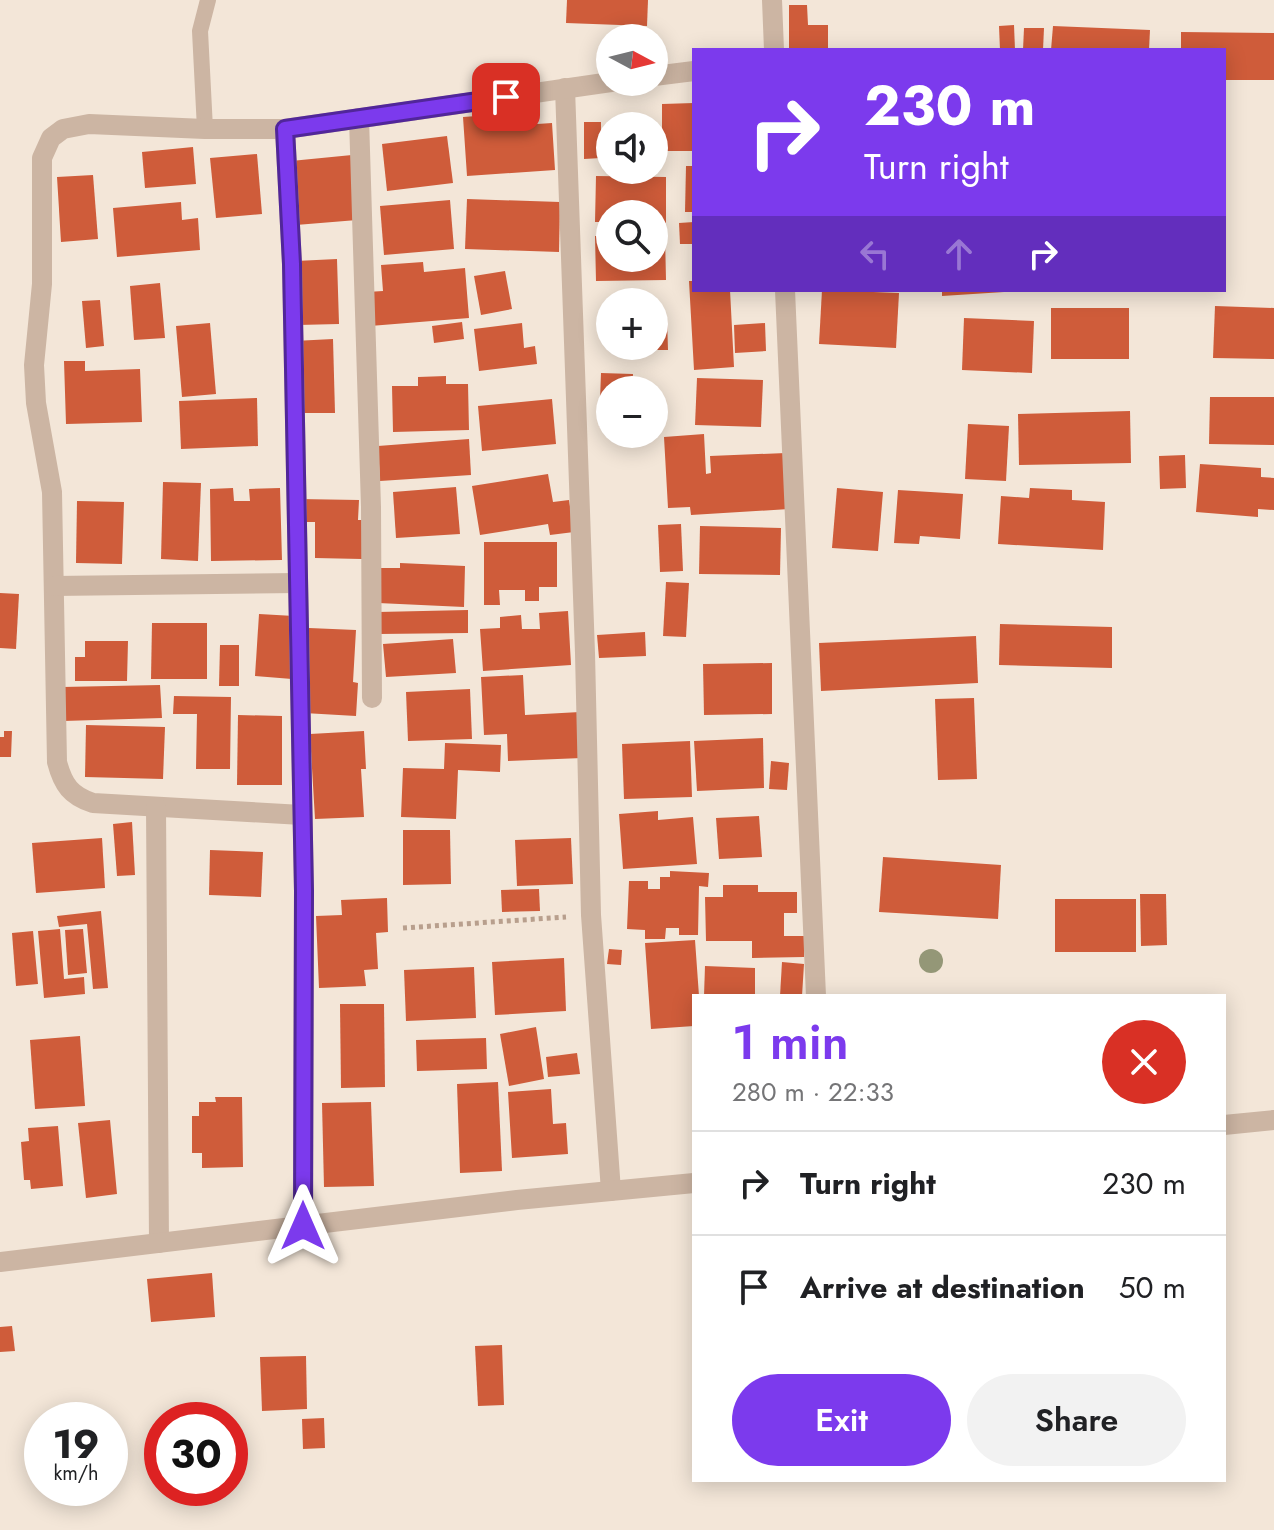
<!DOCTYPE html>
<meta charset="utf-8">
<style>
body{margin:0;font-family:Jost,sans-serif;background:#f2f2f2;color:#202124;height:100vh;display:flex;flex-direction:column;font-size:30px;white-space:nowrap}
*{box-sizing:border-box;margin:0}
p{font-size:26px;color:#757577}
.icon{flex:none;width:44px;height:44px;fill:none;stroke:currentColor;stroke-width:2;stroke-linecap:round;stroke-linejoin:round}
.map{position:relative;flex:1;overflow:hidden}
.sheet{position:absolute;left:692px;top:994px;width:534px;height:488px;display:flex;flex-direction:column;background:#fff;border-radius:0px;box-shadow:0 4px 20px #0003}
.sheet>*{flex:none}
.hud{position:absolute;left:692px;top:48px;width:534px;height:244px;border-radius:0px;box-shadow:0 4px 20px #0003;background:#7c3aed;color:#fff;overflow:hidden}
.needle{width:52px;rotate:97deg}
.tools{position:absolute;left:596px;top:24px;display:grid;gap:16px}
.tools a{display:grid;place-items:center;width:72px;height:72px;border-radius:50%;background:#fff;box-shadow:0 4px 20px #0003;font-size:40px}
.speed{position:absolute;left:24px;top:1402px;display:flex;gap:16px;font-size:40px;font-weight:700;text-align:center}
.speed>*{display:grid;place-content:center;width:104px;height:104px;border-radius:50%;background:#fff;box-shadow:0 4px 20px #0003;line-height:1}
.speed small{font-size:20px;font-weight:400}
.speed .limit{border:12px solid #d22;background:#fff;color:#111}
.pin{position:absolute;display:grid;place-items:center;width:68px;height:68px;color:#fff;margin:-34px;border-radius:16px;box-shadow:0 4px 12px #0006}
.me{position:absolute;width:88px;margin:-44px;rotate:0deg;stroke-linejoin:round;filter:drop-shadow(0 0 6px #0008)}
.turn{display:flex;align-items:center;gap:28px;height:168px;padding:0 40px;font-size:36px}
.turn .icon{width:104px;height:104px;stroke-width:2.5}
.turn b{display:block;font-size:56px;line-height:68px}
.lanes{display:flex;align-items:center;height:76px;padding:0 40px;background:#0003;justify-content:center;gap:40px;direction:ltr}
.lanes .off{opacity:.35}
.round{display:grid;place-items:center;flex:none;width:84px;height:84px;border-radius:42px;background:#f2f2f2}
.overview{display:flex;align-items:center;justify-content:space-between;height:136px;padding:0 40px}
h1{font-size:48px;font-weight:600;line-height:60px;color:#7c3aed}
.button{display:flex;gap:16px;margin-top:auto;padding:16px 40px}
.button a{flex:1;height:92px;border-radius:48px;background:#7c3aed;color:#fff;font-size:32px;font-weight:600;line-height:92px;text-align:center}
.button a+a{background:#f2f2f2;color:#202124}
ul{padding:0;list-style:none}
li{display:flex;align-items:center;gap:24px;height:104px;padding:0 40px;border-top:2px solid #e0e0e0}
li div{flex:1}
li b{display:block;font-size:30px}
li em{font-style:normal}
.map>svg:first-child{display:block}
</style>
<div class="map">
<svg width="1274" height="1530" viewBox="0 0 1274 1530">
<rect width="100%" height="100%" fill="#f3e6d8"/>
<g fill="#cf5c3a">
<path d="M567,0H648L647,26L566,23Z"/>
<path d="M789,5H807L808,25H828V50H789Z"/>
<path d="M1014,25L1015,50H1000L999,26Z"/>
<path d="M1053,26L1150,30L1149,50H1051Z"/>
<path d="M1024,28H1044L1043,50H1023Z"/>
<path d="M1181,32L1274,33V80H1224V50H1181Z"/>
<path d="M694,103V151H662V104Z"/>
<path d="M491,115L492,127L552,123L555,170L467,176L463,117Z"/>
<path d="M584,122H601V158L584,159Z"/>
<path d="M447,136L453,183L387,191L382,144Z"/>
<path d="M193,147L196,184L145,188L142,152Z"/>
<path d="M257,154L262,214L216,218L210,158Z"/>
<path d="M352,155L357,220L296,225L291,161Z"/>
<path d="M686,166H694V212H685Z"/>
<path d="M93,175L98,239L61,242L57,177Z"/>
<path d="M596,176L666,177V223L654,222V214H610V222H595Z"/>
<path d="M467,199L560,202L559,252L465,249Z"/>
<path d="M450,200L454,249L384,255L380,206Z"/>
<path d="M181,202L182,220L198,218L200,250L117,257L113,208Z"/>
<path d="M694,222V244H680L679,223Z"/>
<path d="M654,235H665L666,280L596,281L595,236H610V258H654Z"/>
<path d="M337,259L339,324L298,325L296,261Z"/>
<path d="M423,262L424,272L465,268L469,318L370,326L367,292L383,291L381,265Z"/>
<path d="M505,271L512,309L481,315L474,276Z"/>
<path d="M689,281H694V290H730L734,367L694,370Z"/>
<path d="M160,283L165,338L134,340L130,286Z"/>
<path d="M822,290L899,293L896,348L819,344Z"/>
<path d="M942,290H1003L1004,292L942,296Z"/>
<path d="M100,300L104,346L86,348L82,301Z"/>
<path d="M1215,306L1274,308V359L1213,358Z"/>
<rect x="1051" y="308" width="78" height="51"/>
<path d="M654,318H667L668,350H628V346H654Z"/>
<path d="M964,318L1034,321L1032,373L962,370Z"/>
<path d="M462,322L464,339L434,343L432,326Z"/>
<path d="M210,323L216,394L182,397L176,326Z"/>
<path d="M522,323L524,348L535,346L537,364L479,371L474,329Z"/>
<path d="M765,323L766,351L735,353L734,325Z"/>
<path d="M333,339L335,413H296L294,341Z"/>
<path d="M64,361H85V371L140,369L142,422L66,424Z"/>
<path d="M601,373L633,374L632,390H610V427H599Z"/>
<path d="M446,376V384H468L469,430L393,432L392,386H418V377Z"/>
<path d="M697,378L763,380L761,427L695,425Z"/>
<path d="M1210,397H1274V445L1209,444Z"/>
<path d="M257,398L258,446L181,449L179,401Z"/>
<path d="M552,399L556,444L482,451L478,406Z"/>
<path d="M1130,411L1131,463L1019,465L1018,414Z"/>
<path d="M968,424L1009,426L1006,481L965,479Z"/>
<path d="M704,434L706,474L711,473L710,456L786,453L789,509L691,515L690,507L668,508L664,437Z"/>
<path d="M469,439L471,475L380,481L378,446Z"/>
<path d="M1185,455L1186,488L1160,489L1159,456Z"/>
<path d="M1200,464L1261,468V477L1274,478V510L1258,509V517L1196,512Z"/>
<path d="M548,474L553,502L569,500L574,532L550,535L548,524L480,535L472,486Z"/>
<path d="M163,482L201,483L198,561L161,559Z"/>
<path d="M456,487L460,534L396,538L393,492Z"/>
<path d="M233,488L234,501H250L249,489L280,488L282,560L211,561L210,489Z"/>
<path d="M837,488L883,492L878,551L832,548Z"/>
<path d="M1030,488L1072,490V500L1105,502L1103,550L998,544L1001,496L1029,498Z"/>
<path d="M898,490L963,494L960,539L920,536L919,544L894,543Z"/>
<path d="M298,499L359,500L358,520H363L362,559L315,558V522H298Z"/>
<path d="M77,501L124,502L122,564L76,563Z"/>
<path d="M681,524L683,571L660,572L658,525Z"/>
<path d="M700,526L781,528L780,575L699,574Z"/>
<path d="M484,542H557V587H539V601H525V590H499L500,605H484Z"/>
<path d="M400,563L465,566L464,607L378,603L379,568H400Z"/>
<path d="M666,582L689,583L686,637L663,636Z"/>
<path d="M0,593L19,594L16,649L0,648Z"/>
<path d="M468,610V633L379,634L378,612Z"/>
<path d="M568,611L571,665L483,671L480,629L500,628V617L521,615L522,629H540L539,613Z"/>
<path d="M259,614L294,616L292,679L255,676Z"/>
<path d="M152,623H207V679H151Z"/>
<path d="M1000,624L1112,627V668L999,665Z"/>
<path d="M309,628L356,630L353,682L358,683L356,716L304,713Z"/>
<path d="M645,632L646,656L599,658L597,635Z"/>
<path d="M976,636L978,683L821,691L819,643Z"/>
<path d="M453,639L456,673L386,677L383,644Z"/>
<path d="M85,641H128L127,681H75V657H85Z"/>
<path d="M220,645H239V686H219Z"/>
<path d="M772,663V714L704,715L703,664Z"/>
<path d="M523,675L525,715L580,712L582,758L508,761L507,734L484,735L481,677Z"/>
<path d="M160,685L162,718L63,721L62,687Z"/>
<path d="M470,689L472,739L408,741L406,692Z"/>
<path d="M174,696L231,697L230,769H196L197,714H173Z"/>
<path d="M974,698L977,779L938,780L935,699Z"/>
<path d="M238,715L282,716V785H237Z"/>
<path d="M86,725L165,727L163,779L85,777Z"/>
<path d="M4,731H12L11,757H0V737H4Z"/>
<path d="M364,731L366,769H361L364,817L315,819L310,734Z"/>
<path d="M763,738L764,788L697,791L694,741Z"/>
<path d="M690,741L692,797L624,799L622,744Z"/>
<path d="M445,743L501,745L500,772L458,770L456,819L401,817L403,768L444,769Z"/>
<path d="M771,761L789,763L787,790L769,789Z"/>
<path d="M658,811V820L693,817L697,864L623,869L619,814Z"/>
<path d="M759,816L762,857L719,859L716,818Z"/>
<path d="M132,822L135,875L117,876L113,824Z"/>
<path d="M403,830H450L451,884L403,885Z"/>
<path d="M102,838L105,888L36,893L32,843Z"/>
<path d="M571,838L573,884L517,886L515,840Z"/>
<path d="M210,850L263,852L261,897L209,895Z"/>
<path d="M883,857L1001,865L998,919L879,912Z"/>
<path d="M670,871L709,873L708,887L699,886L698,935H679V928H666L665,939H645V930L627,929L629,881H648V889H660V877H670Z"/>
<path d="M723,885H758V892H797V913H784V936H804V957L752,958V941H706L705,897H723Z"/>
<path d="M539,889L540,911L502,912L501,890Z"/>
<path d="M1140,894H1166L1167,945L1141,946Z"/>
<path d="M387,898L388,932L376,933L378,969L364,970L366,986L319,988L316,916L342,915L341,900Z"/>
<rect x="1055" y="899" width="81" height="53"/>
<path d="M101,911L108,988L93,989L87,924L59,927L57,916Z"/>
<path d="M60,929L64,979L84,977L85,994L44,998L38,931Z"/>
<path d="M83,929L87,973L68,975L65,930Z"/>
<path d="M33,931L38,984L16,986L12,933Z"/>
<path d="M695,940L699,996H694V1026L651,1029L645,943Z"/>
<path d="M609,949L622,950L621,965L607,964Z"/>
<path d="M564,958L566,1011L495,1015L492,962Z"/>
<path d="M782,962L804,964L802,996H780Z"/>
<path d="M705,966L755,968V996H704Z"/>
<path d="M474,967L476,1018L406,1021L404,970Z"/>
<path d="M340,1004H384L385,1087L341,1088Z"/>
<path d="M536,1027L544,1079L509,1086L500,1034Z"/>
<path d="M80,1036L85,1106L35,1109L30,1040Z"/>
<path d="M486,1038L487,1069L417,1071L416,1040Z"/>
<path d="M577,1053L580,1074L548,1077L546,1057Z"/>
<path d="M498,1082L502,1171L460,1173L457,1084Z"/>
<path d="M551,1089L553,1124L566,1123L568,1154L512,1158L508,1092Z"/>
<path d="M215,1097H242L243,1167L202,1168V1153H192V1116H199V1102H216Z"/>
<path d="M371,1102L374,1186L324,1187L322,1103Z"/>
<path d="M110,1120L117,1194L86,1198L78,1123Z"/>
<path d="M58,1126L63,1186L31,1189L30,1180H24L21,1142L29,1141L28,1128Z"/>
<path d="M212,1273L215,1317L151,1322L147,1279Z"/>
<path d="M12,1326L15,1351L0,1352V1327Z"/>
<path d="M502,1345L504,1405L478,1406L475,1346Z"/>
<path d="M306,1356L307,1409L262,1411L260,1357Z"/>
<path d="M324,1418L325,1448L303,1449L302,1419Z"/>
</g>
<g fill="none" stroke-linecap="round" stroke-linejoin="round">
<path stroke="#b89f8d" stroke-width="5" stroke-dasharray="4 4" stroke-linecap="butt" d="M403,928L566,917"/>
<path stroke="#ccb5a3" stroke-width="16" d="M205,129L200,31L208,0"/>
<g stroke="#ccb5a3" stroke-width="20">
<path d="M772,0L774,50"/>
<path d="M654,76L694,71"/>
<path d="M565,88L585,653L591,915L611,1191"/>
<path d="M359,118L371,507L372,698"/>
<path d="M285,129H205L89,124L63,129L51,138L42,158V284L34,365L36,403L52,492L57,762C63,785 71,796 93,803L302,815"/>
<path d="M785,290L816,996"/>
<path d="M54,586L297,583"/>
<path d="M156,807L159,1243"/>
<path d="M1224,1125L1274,1120"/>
<path d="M303,1226L304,891L292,264L285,129L611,82"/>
<path d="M0,1262L517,1200L694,1183"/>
</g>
</g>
<circle fill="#949777" cx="931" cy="961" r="12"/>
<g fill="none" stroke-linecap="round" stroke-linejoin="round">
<defs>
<path id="route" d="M303,1226L304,891L292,264L285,129L506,97"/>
</defs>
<use href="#route" stroke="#51269a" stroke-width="20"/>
<use href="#route" stroke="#7c3aed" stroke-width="14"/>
</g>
</svg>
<div class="tools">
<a><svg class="needle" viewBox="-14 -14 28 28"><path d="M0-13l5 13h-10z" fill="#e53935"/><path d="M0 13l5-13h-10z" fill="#757577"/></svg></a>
<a><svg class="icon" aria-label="sound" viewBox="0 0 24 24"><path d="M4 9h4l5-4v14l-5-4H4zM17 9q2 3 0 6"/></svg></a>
<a><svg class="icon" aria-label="search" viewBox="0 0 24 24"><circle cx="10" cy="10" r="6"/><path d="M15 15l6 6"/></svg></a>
<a>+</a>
<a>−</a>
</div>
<div class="speed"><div>19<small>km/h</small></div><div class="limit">30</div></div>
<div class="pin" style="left:506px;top:97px;background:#d93025"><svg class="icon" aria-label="arrive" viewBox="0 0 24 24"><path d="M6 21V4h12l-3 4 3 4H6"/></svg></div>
<svg class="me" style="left:303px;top:1226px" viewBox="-20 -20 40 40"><path d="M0-17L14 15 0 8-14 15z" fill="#7c3aed" stroke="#fff" stroke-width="4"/></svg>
<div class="hud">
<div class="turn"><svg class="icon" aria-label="right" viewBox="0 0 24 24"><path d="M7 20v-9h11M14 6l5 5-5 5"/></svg><div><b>230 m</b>Turn right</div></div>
<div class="lanes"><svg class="icon off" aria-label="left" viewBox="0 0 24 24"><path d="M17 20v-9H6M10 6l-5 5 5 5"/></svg><svg class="icon off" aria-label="ahead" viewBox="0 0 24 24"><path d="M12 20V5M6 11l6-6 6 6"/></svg><svg class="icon" aria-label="right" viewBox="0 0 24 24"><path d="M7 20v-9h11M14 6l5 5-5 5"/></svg></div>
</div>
<section class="sheet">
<div class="overview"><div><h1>1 min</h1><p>280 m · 22:33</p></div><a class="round" style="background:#d93025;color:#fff"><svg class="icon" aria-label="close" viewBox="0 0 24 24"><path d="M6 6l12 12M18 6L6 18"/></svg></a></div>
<ul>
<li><svg class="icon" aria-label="right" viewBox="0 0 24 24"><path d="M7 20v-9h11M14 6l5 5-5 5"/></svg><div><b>Turn right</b></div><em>230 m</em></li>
<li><svg class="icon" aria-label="arrive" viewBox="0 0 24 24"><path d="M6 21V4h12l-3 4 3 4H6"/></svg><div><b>Arrive at destination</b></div><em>50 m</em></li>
</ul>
<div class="button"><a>Exit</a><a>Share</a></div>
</section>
</div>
